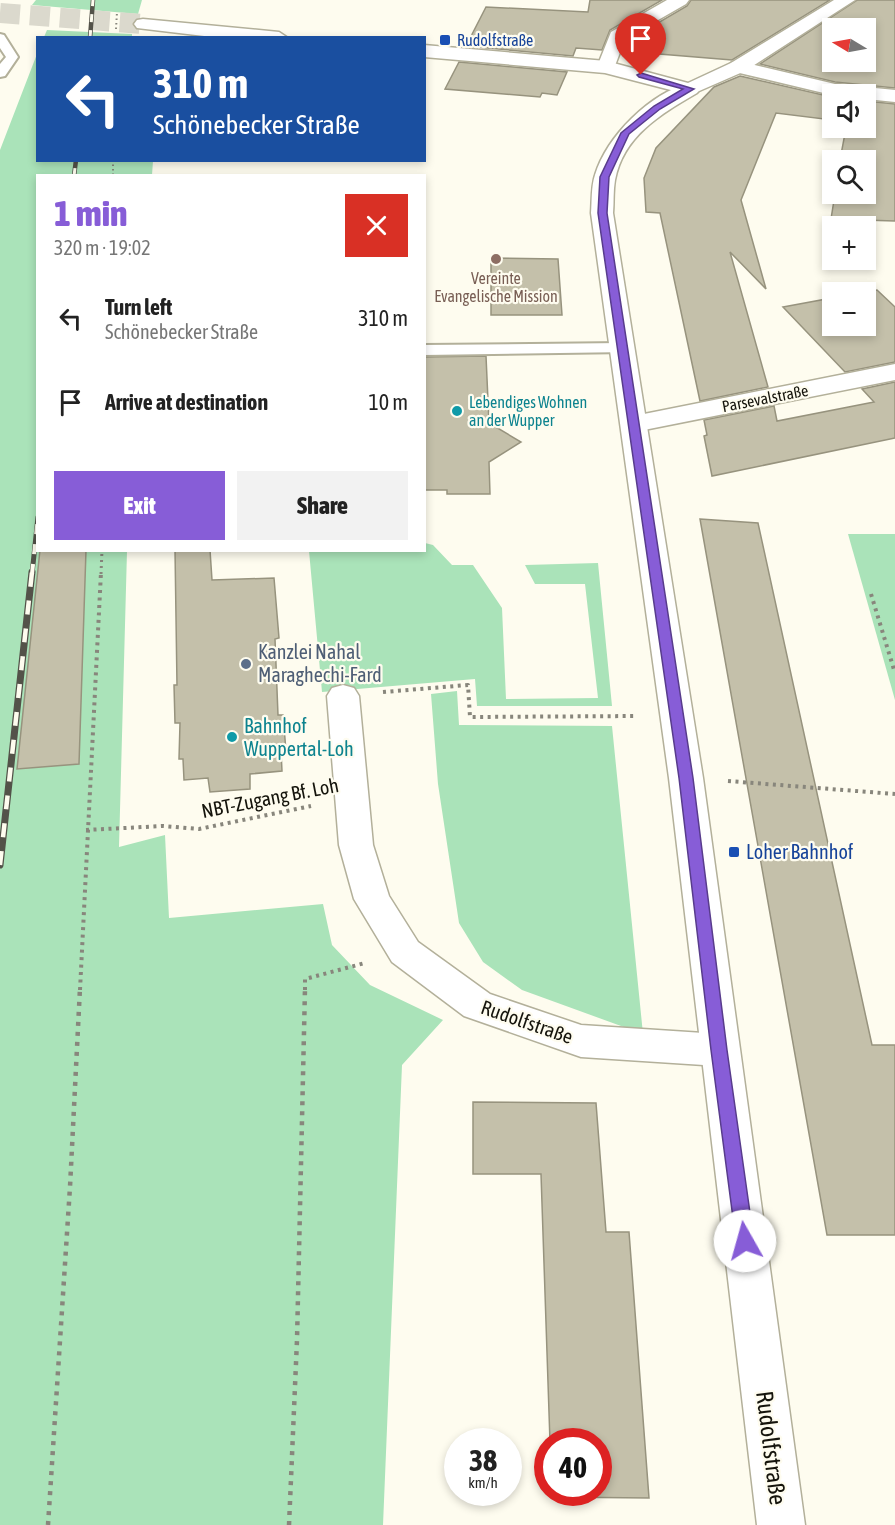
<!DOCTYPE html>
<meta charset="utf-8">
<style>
body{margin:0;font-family:"Asap Condensed",sans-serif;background:#f2f2f2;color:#222;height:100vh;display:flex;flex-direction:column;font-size:22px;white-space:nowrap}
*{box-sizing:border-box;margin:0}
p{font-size:20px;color:#767676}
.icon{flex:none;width:33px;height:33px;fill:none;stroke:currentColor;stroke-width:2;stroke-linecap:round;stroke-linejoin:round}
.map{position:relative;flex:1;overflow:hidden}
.details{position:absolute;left:36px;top:174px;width:390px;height:378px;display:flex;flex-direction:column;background:#fff;border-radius:0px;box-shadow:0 3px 9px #0003}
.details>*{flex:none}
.guide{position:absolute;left:36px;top:36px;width:390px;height:126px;border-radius:0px;box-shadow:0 3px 9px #0003;background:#1a4fa0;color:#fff;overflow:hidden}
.needle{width:39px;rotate:280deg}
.controls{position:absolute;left:822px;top:18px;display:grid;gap:12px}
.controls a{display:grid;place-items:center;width:54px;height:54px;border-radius:0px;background:#fff;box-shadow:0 3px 9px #0003;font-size:30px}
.speed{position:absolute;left:444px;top:1428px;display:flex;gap:12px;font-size:30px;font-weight:700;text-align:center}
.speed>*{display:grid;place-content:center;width:78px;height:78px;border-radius:50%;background:#fff;box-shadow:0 3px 9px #0003;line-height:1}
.speed small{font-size:15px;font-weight:400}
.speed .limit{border:9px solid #d22;background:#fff;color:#111}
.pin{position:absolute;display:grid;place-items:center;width:51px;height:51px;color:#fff;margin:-62px -26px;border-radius:50% 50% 50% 0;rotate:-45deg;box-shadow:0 0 6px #0007}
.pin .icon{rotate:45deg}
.me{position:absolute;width:66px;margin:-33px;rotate:353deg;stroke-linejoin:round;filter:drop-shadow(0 0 4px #0008)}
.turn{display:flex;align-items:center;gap:21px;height:126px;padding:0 18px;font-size:27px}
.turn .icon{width:78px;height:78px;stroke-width:2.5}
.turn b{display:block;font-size:42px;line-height:51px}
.round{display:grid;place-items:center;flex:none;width:63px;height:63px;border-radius:0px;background:#f2f2f2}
.head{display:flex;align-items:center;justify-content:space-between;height:102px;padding:0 18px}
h1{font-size:36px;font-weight:800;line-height:45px;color:#875dd7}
.cta{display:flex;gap:12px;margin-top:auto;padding:12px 18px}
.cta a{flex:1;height:69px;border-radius:0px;background:#875dd7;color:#fff;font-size:24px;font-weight:800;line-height:69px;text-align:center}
.cta a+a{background:#f2f2f2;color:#222}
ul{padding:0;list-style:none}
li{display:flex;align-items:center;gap:18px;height:84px;padding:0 18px}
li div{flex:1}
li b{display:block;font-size:22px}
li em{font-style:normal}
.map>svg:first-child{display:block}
</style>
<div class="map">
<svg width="895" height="1525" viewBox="0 0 895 1525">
<rect width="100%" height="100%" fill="#fefcef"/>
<g fill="#aae3b9">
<path d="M36,0H142L138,14L32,5Z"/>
<path d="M47,30L132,34V37H44Z"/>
<path d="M37,54L38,160L153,161L152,175L38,176V550L127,551L119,847L165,835L169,918L323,904L332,945L370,985L443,1020L402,1065L383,1525H0V150Z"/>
<path d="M848,534H895V700Z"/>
<path d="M425,543L433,545L452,565H473L502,608L506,699L598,698L585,584H535L525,565L598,563L612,706H477L475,679L322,692L309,551L424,550Z"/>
<path d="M457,691L459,725L612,726L643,1034L522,990L483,962L459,923L438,784L431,694Z"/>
</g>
<g fill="#c4c0aa" stroke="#97937e" stroke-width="1.5" fill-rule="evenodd">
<path d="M590,0H662L610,30L602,50L576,48L573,56L466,46L486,7L588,12Z"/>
<path d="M691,0H830L732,60L623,51L627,41L687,6Z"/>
<path d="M857,0H895V88L835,82L760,64ZM832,28H866V62H832Z"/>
<path d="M459,62L567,72L557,95L542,93L540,97L445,89Z"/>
<path d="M740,76L832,97V120L776,113L741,200L766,289L730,252L768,387L700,401L660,213L646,212L644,178L656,148L714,87Z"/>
<path d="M866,101L895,104V221L831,219L835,194H866V160H840L846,128H866Z"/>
<path d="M491,258L558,259L562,315H491Z"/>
<path d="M877,290L895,307V362L845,372L783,307L832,298V326H866V292H861Z"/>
<path d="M486,356L489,423L521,442L489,462L490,494H447V490H424V357Z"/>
<path d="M895,382V438L712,476L704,436L707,435L704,420L774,406L777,421L874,402L862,389Z"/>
<path d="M700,519L758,523L872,1045H895V1235H827Z"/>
<path d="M40,550H86L79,764L17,769Z"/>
<path d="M175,550H210L212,580L274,578L279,638L275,639L278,715H283L286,751H281L282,771L250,774V789L210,792L208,778L184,780L183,759H179L180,723H175L174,685H177Z"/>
<path d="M473,1102L596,1103L606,1232H629L649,1498L552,1497V1492H598V1442H550L541,1174H473Z"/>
</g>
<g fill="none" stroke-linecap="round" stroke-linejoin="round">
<path stroke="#dbd9cd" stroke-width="20" stroke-dasharray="20 10" stroke-linecap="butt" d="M0,13L143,24"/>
<defs>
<g id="service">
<path d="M0,34L4,35L18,57L5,76L0,77V64L6,57L0,48Z"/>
<path d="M623,343L629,344L631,348L629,352L424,355V345Z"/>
</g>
<g id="minor">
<path d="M667,0H689L686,4L625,39L613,71H599L597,67L611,32Z"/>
<path d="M738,61L835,84L895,90V102L866,99V94L832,95L731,71L729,67L731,63Z"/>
<path d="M895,364V380L634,432L625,430L621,424L625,418L634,416Z"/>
<path d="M343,685L354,688L359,696L373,845L389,896L418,942L490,994L581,1025L719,1034L733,1039L738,1050L733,1061L719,1066L581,1057L464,1016L392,962L354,899L339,845L327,696L332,688Z"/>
</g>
<path id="tertiary" d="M690,83L697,85L700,89L697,93C661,114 623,136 615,180C613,191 614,202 613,213L703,778L805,1525H757L669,778L591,213C592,201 591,187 595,175C607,136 650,93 690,83Z"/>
<g id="secondary">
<path d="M834,0H855L745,71L690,95L605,73L424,57V45L606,61L688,83L731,63Z"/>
<path d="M143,19L279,32L288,38H221L137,28L134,24L137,20Z"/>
</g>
</defs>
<use href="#service" stroke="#b3b09a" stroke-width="4"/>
<use href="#minor" stroke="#b3b09a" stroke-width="3"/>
<use href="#tertiary" stroke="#b3b09a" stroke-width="3"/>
<use href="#secondary" stroke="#b3b09a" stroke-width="3"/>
<path stroke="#88867c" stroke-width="2" stroke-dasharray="1.5 3" stroke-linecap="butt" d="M113,160V176"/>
<path stroke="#88867c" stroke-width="3" stroke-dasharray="2 4" stroke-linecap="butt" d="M101,574L102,550"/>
<g stroke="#88867c" stroke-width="4" stroke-dasharray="3 4.5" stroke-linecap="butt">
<path d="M871,594L895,673"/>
<path d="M383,692L468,685L470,717L636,716"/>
<path d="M728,781L895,794"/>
<path d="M86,830L163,826L199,829L311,806"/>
<path d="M80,990L101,572"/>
<path d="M305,990V979L365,963"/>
</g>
<g stroke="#88867c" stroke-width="4.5" stroke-dasharray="4 6" stroke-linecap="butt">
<path d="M48,1525L70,1187L80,988"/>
<path d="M289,1525L297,1340L305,988"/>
</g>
<use href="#service" fill="#fff" fill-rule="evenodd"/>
<use href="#minor" fill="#fff" fill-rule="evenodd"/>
<use href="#tertiary" fill="#fff" fill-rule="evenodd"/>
<use href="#secondary" fill="#fff" fill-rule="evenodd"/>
<defs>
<g id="rail-far2">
<path d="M90,38L93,0"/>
<path d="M74,176L76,160"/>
</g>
<path id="rail-far1" d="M32,574L38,517"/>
<path id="rail" d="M0,865L32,572"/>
</defs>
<use href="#rail-far2" stroke="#535249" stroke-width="4.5"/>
<use href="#rail-far1" stroke="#535249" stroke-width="5"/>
<use href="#rail" stroke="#535249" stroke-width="7"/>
<use href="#rail-far2" stroke="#fefcef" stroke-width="3" stroke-dasharray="8" stroke-linecap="butt"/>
<use href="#rail-far1" stroke="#fefcef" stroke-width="4" stroke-dasharray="10" stroke-linecap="butt"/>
<use href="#rail" stroke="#fefcef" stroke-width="4.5" stroke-dasharray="14" stroke-linecap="butt"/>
<path stroke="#88867c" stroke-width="2" stroke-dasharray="1.5 3" stroke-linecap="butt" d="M116,29L117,12"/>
</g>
<path fill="#875dd7" stroke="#583c8c" stroke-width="1.5" d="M641,73L694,89L660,109L629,134L609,177L607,213L693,778L727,1050L754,1241L751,1247L745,1249L739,1247L736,1241L711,1050L679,778L598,213L600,177L621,133L654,106L683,89L639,77L637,75Z"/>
<g fill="#1a4fb4" stroke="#fefcef" stroke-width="2">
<rect x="439" y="34" width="12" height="12" rx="3"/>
<rect x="728" y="846" width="12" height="12" rx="3"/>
</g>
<circle fill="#8d6e63" stroke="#fefcef" stroke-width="2" cx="496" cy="259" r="6"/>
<g fill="#0f9aa8" stroke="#fefcef" stroke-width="2">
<circle cx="457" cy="411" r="6"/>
<circle cx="232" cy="737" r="6"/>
</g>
<circle fill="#5c6f8a" stroke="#fefcef" stroke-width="2" cx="246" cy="664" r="6"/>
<g text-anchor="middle" stroke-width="4.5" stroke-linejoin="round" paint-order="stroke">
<g font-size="16" fill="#164399" stroke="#fefcef" text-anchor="start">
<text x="457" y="46">Rudolfstraße</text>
</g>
<g font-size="16" fill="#785e54" stroke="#fefcef">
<text x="496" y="284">Vereinte<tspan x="496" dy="18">Evangelische Mission</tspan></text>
</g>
<g font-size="16" fill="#15140c" stroke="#fefcef">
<text transform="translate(765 398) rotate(-11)" y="6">Parsevalstraße</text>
</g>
<g font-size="16" fill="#0d838f" stroke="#fefcef" text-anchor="start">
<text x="469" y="408">Lebendiges Wohnen<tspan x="469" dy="18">an der Wupper</tspan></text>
</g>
<g font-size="20" fill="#4e5e75" stroke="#fefcef" text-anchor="start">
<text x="258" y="659">Kanzlei Nahal<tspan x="258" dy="23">Maraghechi-Fard</tspan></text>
</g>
<g font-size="20" fill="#0d838f" stroke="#fefcef" text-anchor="start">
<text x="244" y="733">Bahnhof<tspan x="244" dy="23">Wuppertal-Loh</tspan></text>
</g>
<g font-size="20" fill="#15140c" stroke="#fefcef">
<text transform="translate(270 798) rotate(-11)" y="7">NBT-Zugang Bf. Loh</text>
<text transform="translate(527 1022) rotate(19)" y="7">Rudolfstraße</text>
</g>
<g font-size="20" fill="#164399" stroke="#fefcef" text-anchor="start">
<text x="746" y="859">Loher Bahnhof</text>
</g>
<g font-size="24" fill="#15140c" stroke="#fefcef">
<text transform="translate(771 1448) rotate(83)" y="8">Rudolfstraße</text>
</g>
</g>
</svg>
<div class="controls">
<a><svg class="needle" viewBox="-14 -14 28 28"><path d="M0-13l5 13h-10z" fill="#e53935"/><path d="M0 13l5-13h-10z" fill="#767676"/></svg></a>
<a><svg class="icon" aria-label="sound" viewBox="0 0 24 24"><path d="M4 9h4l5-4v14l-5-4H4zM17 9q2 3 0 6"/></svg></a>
<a><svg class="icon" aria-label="search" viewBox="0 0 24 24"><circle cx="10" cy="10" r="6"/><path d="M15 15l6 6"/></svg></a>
<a>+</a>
<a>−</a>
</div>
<div class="speed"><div>38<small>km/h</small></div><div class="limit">40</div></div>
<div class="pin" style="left:641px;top:75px;background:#d93025"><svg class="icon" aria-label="arrive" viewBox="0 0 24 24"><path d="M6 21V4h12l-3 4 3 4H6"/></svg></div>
<svg class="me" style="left:745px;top:1241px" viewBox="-20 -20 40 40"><circle r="19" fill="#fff"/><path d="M0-13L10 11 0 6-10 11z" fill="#875dd7"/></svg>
<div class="guide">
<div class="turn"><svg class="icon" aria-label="left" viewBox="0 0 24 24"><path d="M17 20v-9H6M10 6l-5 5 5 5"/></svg><div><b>310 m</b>Schönebecker Straße</div></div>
</div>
<section class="details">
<div class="head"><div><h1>1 min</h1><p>320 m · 19:02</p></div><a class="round" style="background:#d93025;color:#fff"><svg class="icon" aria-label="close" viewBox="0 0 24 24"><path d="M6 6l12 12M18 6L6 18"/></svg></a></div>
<ul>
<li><svg class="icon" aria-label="left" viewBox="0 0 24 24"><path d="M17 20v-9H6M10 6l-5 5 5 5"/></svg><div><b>Turn left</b><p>Schönebecker Straße</p></div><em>310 m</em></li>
<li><svg class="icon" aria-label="arrive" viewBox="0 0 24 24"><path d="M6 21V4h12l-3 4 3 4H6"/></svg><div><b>Arrive at destination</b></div><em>10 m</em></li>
</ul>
<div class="cta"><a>Exit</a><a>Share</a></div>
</section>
</div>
